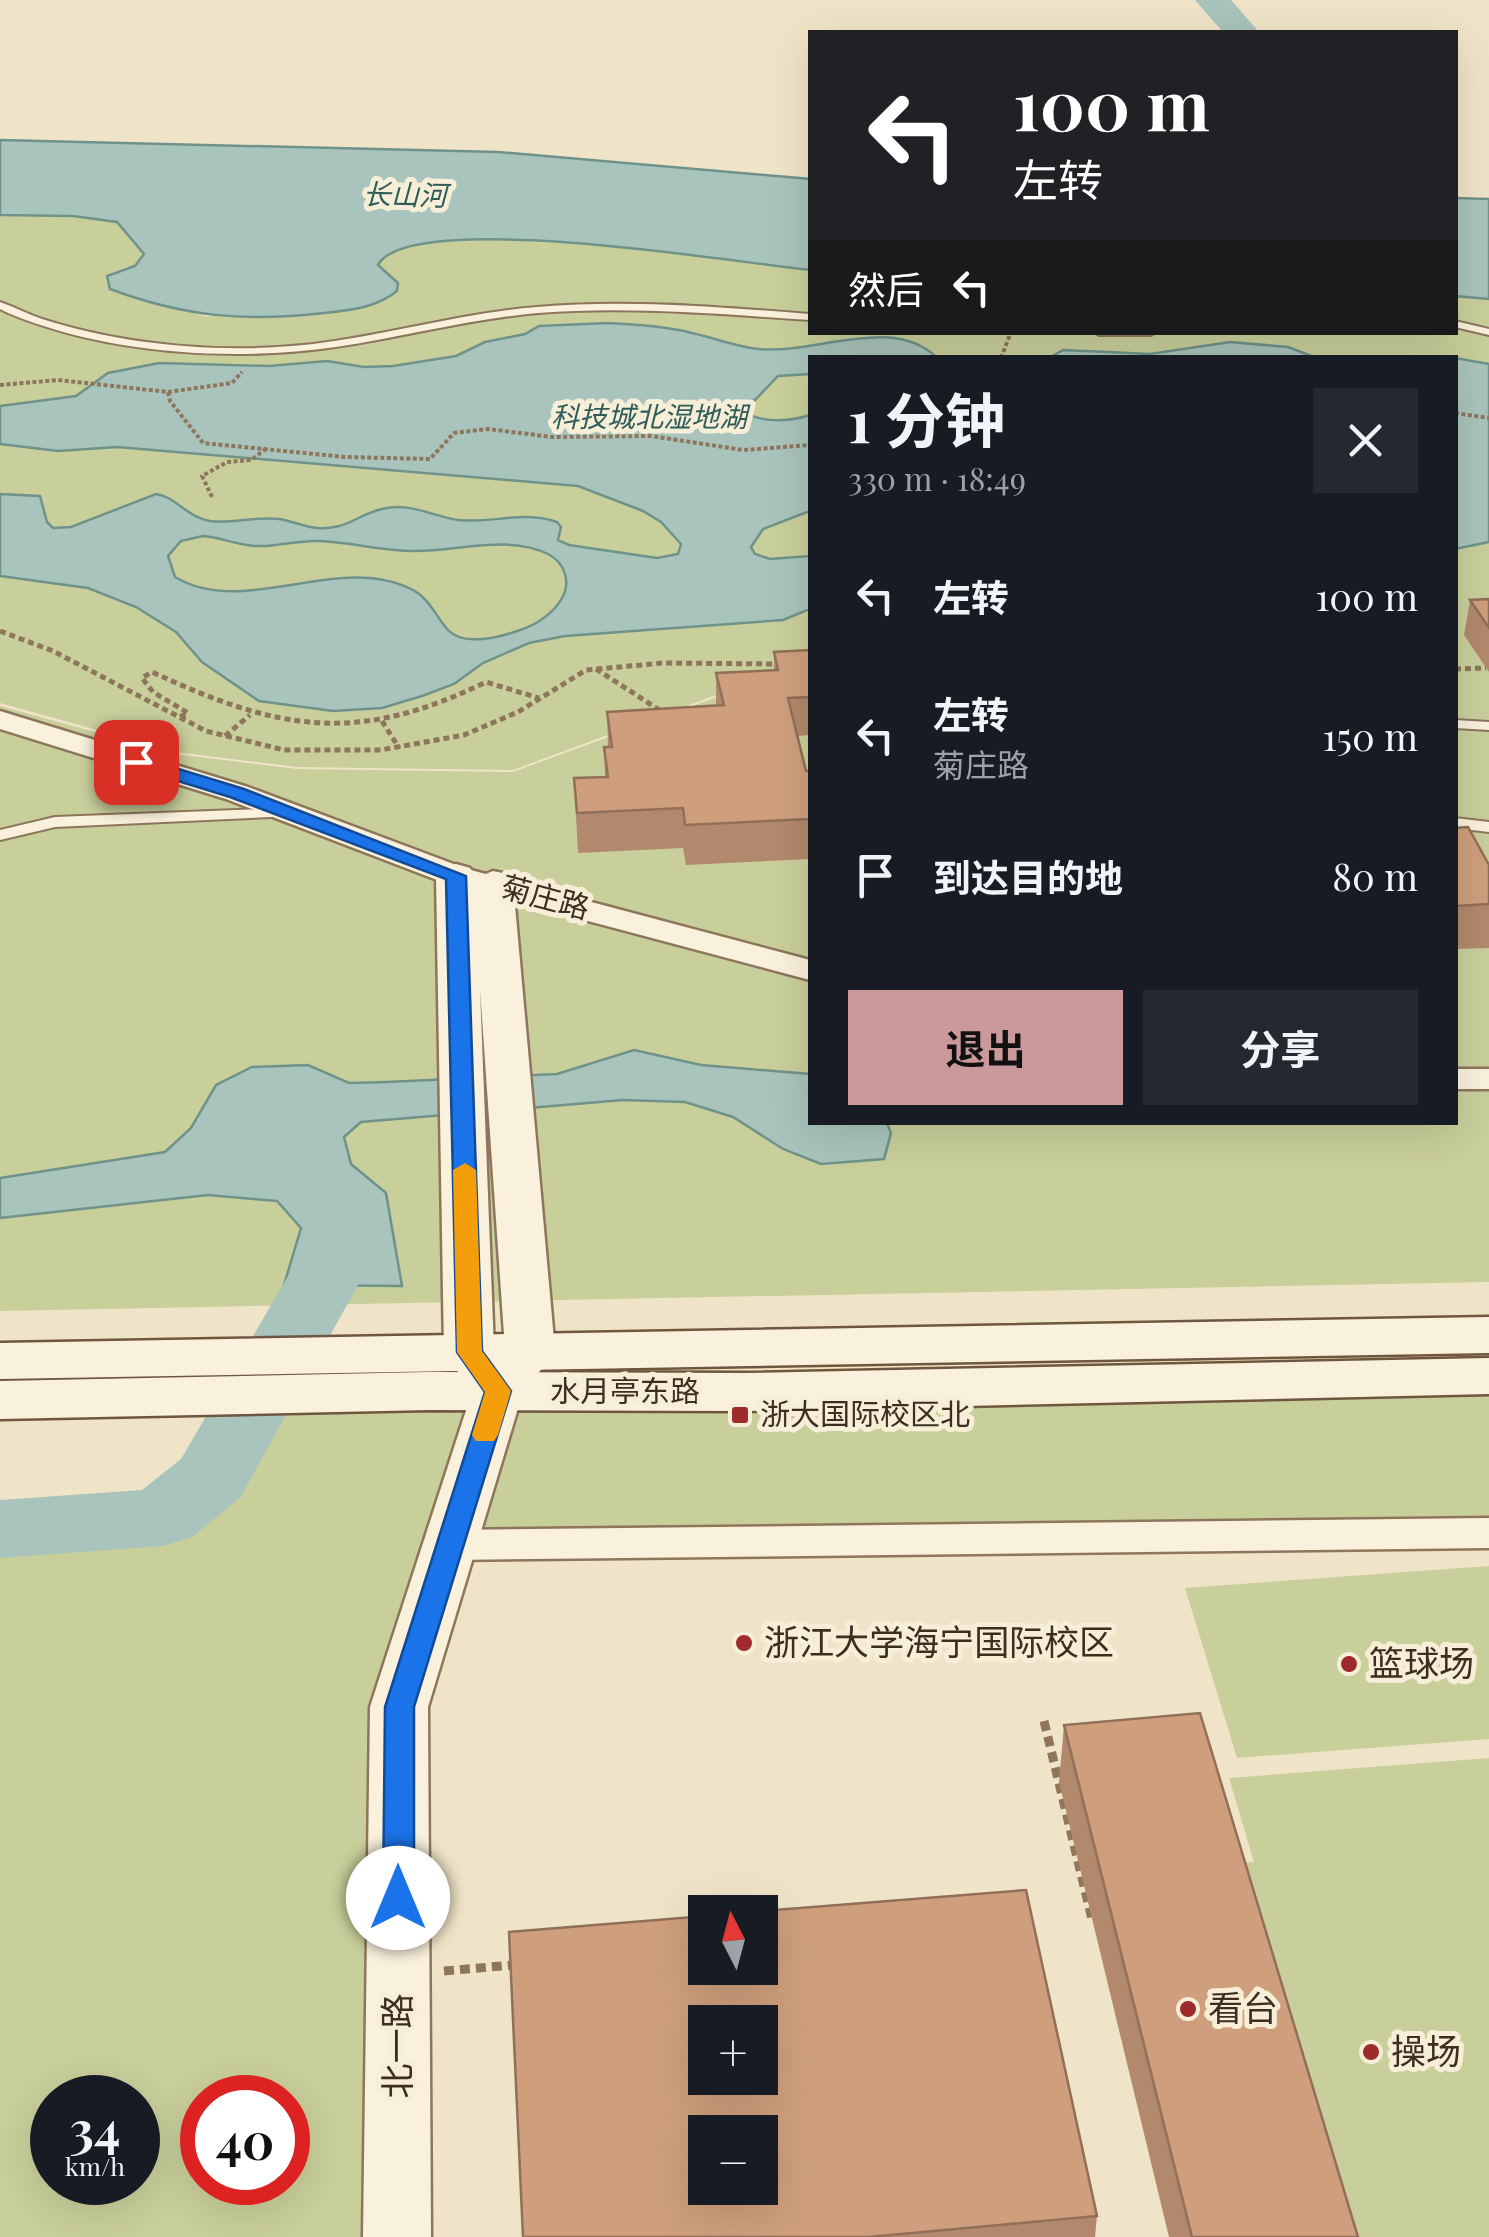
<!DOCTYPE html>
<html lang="zh">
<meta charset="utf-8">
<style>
body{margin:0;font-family:"Playfair Display","Noto Sans SC",serif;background:#242831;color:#f1f3f6;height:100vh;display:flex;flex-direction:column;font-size:38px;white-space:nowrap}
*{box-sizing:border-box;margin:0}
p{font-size:32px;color:#9ea1a6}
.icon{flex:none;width:55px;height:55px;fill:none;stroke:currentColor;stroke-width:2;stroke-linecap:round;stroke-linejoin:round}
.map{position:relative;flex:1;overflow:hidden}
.side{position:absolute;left:808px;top:355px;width:650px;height:770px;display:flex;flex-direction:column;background:#171b24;border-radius:0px;box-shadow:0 10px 40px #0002}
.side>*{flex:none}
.top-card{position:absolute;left:808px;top:30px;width:650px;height:305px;border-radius:0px;box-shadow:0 10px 40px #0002;background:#202124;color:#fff;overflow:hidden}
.needle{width:65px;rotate:354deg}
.tools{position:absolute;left:688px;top:1895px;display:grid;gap:20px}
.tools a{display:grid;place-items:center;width:90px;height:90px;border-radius:0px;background:#171b24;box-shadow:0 10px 40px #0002;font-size:50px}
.speed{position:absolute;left:30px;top:2075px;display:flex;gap:20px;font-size:50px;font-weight:700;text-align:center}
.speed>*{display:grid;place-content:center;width:130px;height:130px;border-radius:50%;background:#171b24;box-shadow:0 10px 40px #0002;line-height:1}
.speed small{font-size:25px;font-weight:400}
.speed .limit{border:15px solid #d22;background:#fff;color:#111}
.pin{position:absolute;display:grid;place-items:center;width:85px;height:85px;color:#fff;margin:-42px;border-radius:20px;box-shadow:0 5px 15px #0006}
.me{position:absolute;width:110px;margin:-55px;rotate:0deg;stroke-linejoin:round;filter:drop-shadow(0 0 8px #0008)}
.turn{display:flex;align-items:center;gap:35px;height:210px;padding:0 40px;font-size:45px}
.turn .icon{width:130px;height:130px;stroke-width:2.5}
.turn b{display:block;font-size:70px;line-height:85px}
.then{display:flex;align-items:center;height:95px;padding:0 40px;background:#0003;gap:20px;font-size:38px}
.round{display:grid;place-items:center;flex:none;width:105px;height:105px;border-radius:0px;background:#242831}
.head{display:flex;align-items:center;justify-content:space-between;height:170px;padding:0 40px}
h1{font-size:60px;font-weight:700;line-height:75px}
.action{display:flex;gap:20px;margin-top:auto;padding:20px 40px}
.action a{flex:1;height:115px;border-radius:0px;background:#cc999b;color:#111;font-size:40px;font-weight:700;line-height:115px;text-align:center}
.action a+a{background:#242831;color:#f1f3f6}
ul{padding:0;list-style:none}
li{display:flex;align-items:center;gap:30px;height:140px;padding:0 40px}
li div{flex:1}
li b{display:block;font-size:38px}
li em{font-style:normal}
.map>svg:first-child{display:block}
</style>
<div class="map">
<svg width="1489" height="2237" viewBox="0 0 1489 2237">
<rect width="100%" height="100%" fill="#f0e4c8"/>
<g fill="#c9cf9b" fill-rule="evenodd">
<path d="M0,215L73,216L117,222L144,254L135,266L117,271L110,289L207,317L388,275L378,265C412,207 743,264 810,270V332H1455V296L1489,299V1282L0,1311V706L175,754L297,769L513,772L736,690L810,686V1122H1455V358H810V684L735,688L513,770L297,767L176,752L0,703Z"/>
<path d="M1489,1371V1533L450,1545L399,1707L397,2237H0V1552L143,1542L218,1504L274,1395ZM52,2098H138V2182H52ZM202,2098H288V2182H202Z"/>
<path d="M1489,1566V1739L1237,1758L1185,1588Z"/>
<path d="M1489,1758V2237H1306L1201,1866L1254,1862L1229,1778Z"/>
</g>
<g fill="#a9c4bc" stroke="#6f938a" stroke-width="2.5" fill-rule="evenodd">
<path d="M0,140L498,152L810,179V270C745,264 409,207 378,265L398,283L397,291C376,308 350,310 324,313C245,322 185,317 110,289L107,276L135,266L144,254L117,222L73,216L0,215Z"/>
<path d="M1455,198L1489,199V299L1455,296Z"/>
<path d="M608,323C636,325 665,326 692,333C715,338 736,347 759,349C814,355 892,314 936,357L810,358V374L778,376L755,400L738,403C750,425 789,422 810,415V511L763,529L751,547L755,554L770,559L810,556V609L783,620L565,636L529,643L483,663L454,684L422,696L382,708L333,711L259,701L202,662L176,632L136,607L88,588L0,576V494L40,496L47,522L53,528L71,527L156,494C175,496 188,518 210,521C232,524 256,516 279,519C292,521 304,527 317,528C348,530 356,515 382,509C409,502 432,516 458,520C492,524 523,510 557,522L561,527L558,540L569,545L657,558L678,554L681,544L661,522L643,511L578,486L117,447L58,451L0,444V406L76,396L108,373L159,363L269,366L327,361L364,367L393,366L456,356L485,342L525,334L539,326ZM203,536C219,537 231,543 247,545C269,549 292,541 315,541C347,541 380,551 413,551C456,552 508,534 548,554C565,563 571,582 562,598C554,613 536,625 520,630C501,637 464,647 448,630C436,617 430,599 413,590C339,551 245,619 175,577L168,556L181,541Z"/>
<path d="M1230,342L1288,347L1314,357H1051L1063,350L1150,354Z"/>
<path d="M1455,358L1489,364V542L1455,549Z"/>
<path d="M634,1050L701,1065L810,1074V1122L887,1123L891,1133L884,1159L821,1164L783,1149L733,1117L685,1102L623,1100L361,1122L344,1137L351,1164L386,1193L402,1286L284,1285L301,1228L277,1201L208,1195L0,1218V1178L165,1152L191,1128L216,1085L252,1067L308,1065L349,1083L387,1082L557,1074Z"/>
</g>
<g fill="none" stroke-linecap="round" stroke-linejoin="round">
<g fill="#a9c4bc" fill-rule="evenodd">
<path d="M1195,0H1231L1259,32H1223Z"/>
<path d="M327,1176C373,1188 375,1205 378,1249L240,1498L192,1537L163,1546L0,1558V1500L142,1490L181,1459L304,1249L303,1215L291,1198L301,1182Z"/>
</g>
<defs>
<g id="service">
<path d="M0,302C14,307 28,314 42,319C127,346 224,354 313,344C388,335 461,313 537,307C628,299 719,307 810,314V320C719,314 628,306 538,313C470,319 404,337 336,347C232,362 106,354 8,313L0,309Z"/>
<path d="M1455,321L1489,329V335L1455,327Z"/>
<path d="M1094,332H1156L1151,335H1099Z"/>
<path d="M1455,720L1489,722V730L1455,728Z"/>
<path d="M288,808L296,813L293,816L55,827L0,840V830L55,817Z"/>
<path d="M1455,818L1489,822V832L1455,828Z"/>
</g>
<g id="minor">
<path d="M0,711L248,787L467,869L810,960V980L445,883L226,799L0,729Z"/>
<rect x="1455" y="1069" width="34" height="20"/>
<path d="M1489,1518V1548L451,1560L436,1555L430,1545L436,1535L451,1530Z"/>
</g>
<path id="tertiary" d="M456,864L470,868L476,878L493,871L507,874L513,883L555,1351L522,1395L428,1707L431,2237H363L370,1707L472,1392L444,1352L436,876L442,868ZM480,989L505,1349L499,1356L494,1350Z"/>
<g id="secondary">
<path d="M1489,1317V1353L0,1379V1343Z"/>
<path d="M1489,1358V1394L746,1411L429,1410L0,1419V1381L429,1372L746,1373Z"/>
</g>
</defs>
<use href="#service" stroke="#8d765c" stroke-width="4"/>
<use href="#minor" stroke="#8d765c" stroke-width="5"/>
<use href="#tertiary" stroke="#8d765c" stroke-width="5"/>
<use href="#secondary" stroke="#6f573f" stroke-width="5"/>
<g stroke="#8d765c" stroke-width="4" stroke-dasharray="4 2.5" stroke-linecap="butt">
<path d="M1001,358L1011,332"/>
<path d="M0,385L58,380L168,392L170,401L203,443L345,457L430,459L454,433L488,429L552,437L651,436L743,450L810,445"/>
<path d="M168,392L232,383L242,372"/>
<path d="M1455,413L1489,418"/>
<path d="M212,497L202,476L227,462L251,460L267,448"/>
</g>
<g stroke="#8d765c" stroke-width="5" stroke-dasharray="6 4" stroke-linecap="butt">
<path d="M0,631L53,651L206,731L284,750H381L464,735L518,712L586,670L663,663L778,664"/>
<path d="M596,669L661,711"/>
<path d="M1455,669L1486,668"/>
<path d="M180,717L188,713L153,692L142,678L152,672C279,731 357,745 486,682L539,698"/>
<path d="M382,721L399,748"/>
<path d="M225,736L250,715"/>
</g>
<g stroke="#8d765c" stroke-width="9" stroke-dasharray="10 6" stroke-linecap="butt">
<path d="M1044,1721L1092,1919"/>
<path d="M444,1971L513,1965"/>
</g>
<use href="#service" fill="#faf1dc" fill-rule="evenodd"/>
<use href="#minor" fill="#faf1dc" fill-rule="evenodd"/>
<use href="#tertiary" fill="#faf1dc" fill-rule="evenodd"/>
<use href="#secondary" fill="#faf1dc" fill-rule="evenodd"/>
</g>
<g fill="#b2896c">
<path d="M1489,599V672L1464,635L1470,600Z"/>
<path d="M810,650V735L798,736L806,771H810V859L686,865L683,848L578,853L574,778L605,777L604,747H608L607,712L716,706V673L774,670V652Z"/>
<path d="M1455,828L1489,865V948L1455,949Z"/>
<path d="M1064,1725L1358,2237H1169L1059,1782Z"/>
<path d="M1097,2216L1095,2237H523Z"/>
</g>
<g fill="#cf9f7d" stroke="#916f58" stroke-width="2.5" fill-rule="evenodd">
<path d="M1489,599V628L1470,600Z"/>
<path d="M810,650V697L788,698L806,771H810V819L685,825L683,808L577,813L574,778L608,777L604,747H612L607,712L724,705L716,673L778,670L774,652Z"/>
<path d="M1468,827L1489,865V904L1455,906V828Z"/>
<path d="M1200,1713L1358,2237H1192L1064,1725Z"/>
<path d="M1026,1890L1097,2216L868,2237H523L509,1932L705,1916V1968H760V1912H748ZM705,2022H760V2078H705ZM705,2132H760V2188H705Z"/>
</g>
<path fill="#1a73e8" stroke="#114b97" stroke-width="2.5" d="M136,756L244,789L466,876L482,1351L511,1391L414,1707V1898L409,1906L398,1910L388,1906L383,1898L385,1707L485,1392L457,1352L446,879L230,797L129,766L126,762Z"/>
<path fill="#f59e0b" d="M465,1163L476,1170L482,1351L511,1391L498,1435L494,1441H476L472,1435L485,1392L457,1352L453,1170Z"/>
<g fill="#9e2a2b" stroke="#f7eed8" stroke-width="4">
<rect x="730" y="1405" width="20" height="20" rx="5"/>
<circle cx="744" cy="1643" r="10"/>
<circle cx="1349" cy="1664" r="10"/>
<circle cx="1188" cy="2009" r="10"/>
<circle cx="1371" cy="2052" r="10"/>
</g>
<g text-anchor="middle" stroke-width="10" stroke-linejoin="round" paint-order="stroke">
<g font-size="28" font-style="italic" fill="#2f5d5a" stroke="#f7eed8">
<text transform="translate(405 195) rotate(1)" y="10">长山河</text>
<text x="649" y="427">科技城北湿地湖</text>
</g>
<g font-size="30" fill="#3d2e20" stroke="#f7eed8">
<text transform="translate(545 898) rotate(15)" y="10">菊庄路</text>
<text x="625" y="1402">水月亭东路</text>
</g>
<g font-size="30" fill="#3d2e20" stroke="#f7eed8" text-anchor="start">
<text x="760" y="1425">浙大国际校区北</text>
</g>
<g font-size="35" fill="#3d2e20" stroke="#f7eed8" text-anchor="start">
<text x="764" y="1655">浙江大学海宁国际校区</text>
<text x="1369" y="1676">篮球场</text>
<text x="1208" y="2021">看台</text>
<text x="1391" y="2064">操场</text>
</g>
<g font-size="35" fill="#3d2e20" stroke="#f7eed8">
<text transform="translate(398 2046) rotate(-90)" y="12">北一路</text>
</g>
</g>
</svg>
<div class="tools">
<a><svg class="needle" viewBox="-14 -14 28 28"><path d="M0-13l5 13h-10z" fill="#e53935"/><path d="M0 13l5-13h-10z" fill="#9ea1a6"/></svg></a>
<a>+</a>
<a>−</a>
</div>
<div class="speed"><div>34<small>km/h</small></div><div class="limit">40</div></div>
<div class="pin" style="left:136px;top:762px;background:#d93025"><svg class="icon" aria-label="arrive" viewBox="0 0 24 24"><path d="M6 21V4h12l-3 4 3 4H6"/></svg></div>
<svg class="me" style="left:398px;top:1898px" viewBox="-20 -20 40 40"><circle r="19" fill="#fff"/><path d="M0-13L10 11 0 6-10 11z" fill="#1a73e8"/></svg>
<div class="top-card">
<div class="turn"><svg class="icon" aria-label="left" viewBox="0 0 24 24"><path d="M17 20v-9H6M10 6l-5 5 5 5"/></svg><div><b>100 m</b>左转</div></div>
<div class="then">然后<svg class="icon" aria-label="left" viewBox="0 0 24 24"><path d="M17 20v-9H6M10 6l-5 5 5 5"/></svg></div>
</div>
<section class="side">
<div class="head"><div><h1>1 分钟</h1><p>330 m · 18:49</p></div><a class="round"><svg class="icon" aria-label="close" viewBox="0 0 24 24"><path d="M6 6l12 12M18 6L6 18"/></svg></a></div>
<ul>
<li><svg class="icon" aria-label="left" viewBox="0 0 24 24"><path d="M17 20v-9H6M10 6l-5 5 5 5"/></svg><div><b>左转</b></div><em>100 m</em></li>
<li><svg class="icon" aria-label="left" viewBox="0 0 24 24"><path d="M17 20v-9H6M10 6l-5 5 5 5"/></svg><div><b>左转</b><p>菊庄路</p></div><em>150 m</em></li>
<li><svg class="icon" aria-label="arrive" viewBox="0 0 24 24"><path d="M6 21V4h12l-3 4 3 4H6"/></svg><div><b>到达目的地</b></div><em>80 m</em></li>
</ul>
<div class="action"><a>退出</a><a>分享</a></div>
</section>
</div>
